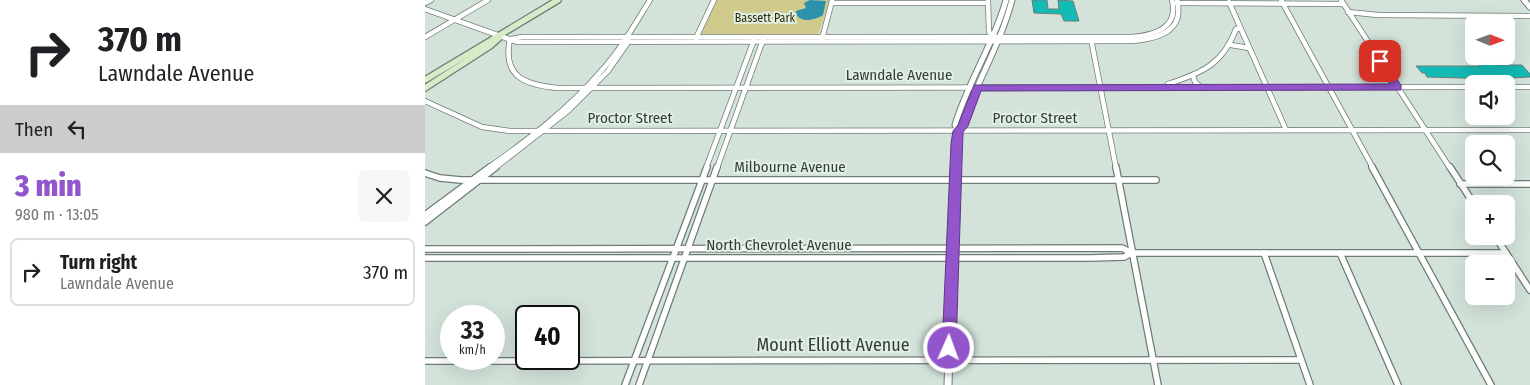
<!DOCTYPE html>
<meta charset="utf-8">
<style>
body{margin:0;font-family:"Fira Sans Condensed",sans-serif;background:#f6f6f6;color:#202124;height:100vh;display:flex;flex-direction:column;font-size:19px;white-space:nowrap}
*{box-sizing:border-box;margin:0}
p{font-size:16px;color:#757577}
.icon{flex:none;width:28px;height:28px;fill:none;stroke:currentColor;stroke-width:2;stroke-linecap:round;stroke-linejoin:round}
.map{position:relative;flex:1;overflow:hidden}
.panel{display:flex;flex-direction:column;background:#fff;width:425px}
.panel>*{flex:none}
.hud{background:#fff;color:#202124;overflow:hidden}
.needle{width:32px;rotate:91deg}
.tools{position:absolute;left:1040px;top:15px;display:grid;gap:10px}
.tools a{display:grid;place-items:center;width:50px;height:50px;border-radius:8px;background:#fff;box-shadow:0 5px 20px #0002;font-size:25px}
.speed{position:absolute;left:15px;top:305px;display:flex;gap:10px;font-size:25px;font-weight:700;text-align:center}
.speed>*{display:grid;place-content:center;width:65px;height:65px;border-radius:50%;background:#fff;box-shadow:0 5px 20px #0002;line-height:1}
.speed small{font-size:12px;font-weight:400}
.speed .limit{border:2px solid #111;border-radius:8px;background:#fff;color:#111}
.pin{position:absolute;display:grid;place-items:center;width:42px;height:42px;color:#fff;margin:-21px;border-radius:10px;box-shadow:0 2px 8px #0006}
.me{position:absolute;width:55px;margin:-28px;rotate:2deg;stroke-linejoin:round;filter:drop-shadow(0 0 4px #0008)}
.turn{display:flex;align-items:center;gap:18px;height:105px;padding:0 15px;font-size:22px}
.turn .icon{width:65px;height:65px;stroke-width:2.5}
.turn b{display:block;font-size:35px;line-height:42px}
.then{display:flex;align-items:center;height:48px;padding:0 15px;background:#0003;gap:10px;font-size:19px}
.round{display:grid;place-items:center;flex:none;width:52px;height:52px;border-radius:8px;background:#f6f6f6}
.overview{display:flex;align-items:center;justify-content:space-between;height:85px;padding:0 15px}
h1{font-size:30px;font-weight:800;line-height:38px;color:#9255cc}
ul{padding:0;list-style:none}
li{display:flex;align-items:center;gap:15px;height:68px;margin:0 10px 8px;padding:0 5px;border:2px solid #e0e0e0;border-radius:8px}
li div{flex:1}
li b{display:block;font-size:19px}
li em{font-style:normal}
main{display:flex;flex:1;min-height:0}
.map>svg:first-child{display:block}
</style>
<main>
<section class="panel">
<div class="hud">
<div class="turn"><svg class="icon" aria-label="right" viewBox="0 0 24 24"><path d="M7 20v-9h11M14 6l5 5-5 5"/></svg><div><b>370 m</b>Lawndale Avenue</div></div>
<div class="then">Then<svg class="icon" aria-label="left" viewBox="0 0 24 24"><path d="M17 20v-9H6M10 6l-5 5 5 5"/></svg></div>
</div>
<div class="overview"><div><h1>3 min</h1><p>980 m · 13:05</p></div><a class="round"><svg class="icon" aria-label="close" viewBox="0 0 24 24"><path d="M6 6l12 12M18 6L6 18"/></svg></a></div>
<ul>
<li><svg class="icon" aria-label="right" viewBox="0 0 24 24"><path d="M7 20v-9h11M14 6l5 5-5 5"/></svg><div><b>Turn right</b><p>Lawndale Avenue</p></div><em>370 m</em></li>
</ul>
</section>
<div class="map">
<svg width="1105" height="385" viewBox="0 0 1105 385">
<rect width="100%" height="100%" fill="#d3e3da"/>
<path fill="#d0cb8c" d="M292,0H405L393,35H276Z"/>
<path fill="#2c91ab" d="M385,0L401,1L398,15C390,20 378,23 371,15V11L381,8L379,3Z"/>
<g fill="#13bbb5" stroke="#6c7c7b">
<path d="M607,0H622L623,9H634L633,0L648,1L654,21H639L636,14L609,13Z"/>
<path d="M1051,60H1068L1072,65H1097L1105,74V77L1070,79L1002,77L1000,73H997L991,66H1055Z"/>
</g>
<g fill="none" stroke-linecap="round" stroke-linejoin="round">
<defs>
<g id="minor-far1">
<path d="M563,0L564,32L569,37"/>
<path d="M856,0L948,168"/>
<path d="M916,0L1025,168"/>
<path d="M804,2L861,130"/>
<path d="M0,3L6,0"/>
<path d="M406,3H563"/>
<path d="M751,3L918,4"/>
<path d="M0,9L92,42L706,41C732,39 760,32 752,0"/>
<path d="M923,12L953,15L1105,16"/>
<path d="M0,37L63,0"/>
<path d="M271,38L289,0"/>
<path d="M85,39C77,77 100,85 133,88L1049,87"/>
<path d="M86,39L97,37H707C730,35 754,28 747,0"/>
<path d="M397,39L407,1"/>
<path d="M666,39L691,168"/>
<path d="M806,45L824,48"/>
<path d="M768,76L770,82L777,88"/>
<path d="M1081,87H1105"/>
<path d="M742,88L743,84C777,73 798,64 811,29L815,28"/>
<path d="M0,101L57,127L85,131L1105,130"/>
<path d="M63,168C104,139 145,108 177,70C196,49 210,24 225,0"/>
<path d="M70,168L143,111L183,71L204,41"/>
<path d="M281,168L329,40"/>
<path d="M292,168L338,40"/>
</g>
<g id="minor">
<path d="M691,167L733,385"/>
<path d="M947,167L1066,385"/>
<path d="M1025,167L1049,204"/>
<path d="M0,173L15,178L36,180H731"/>
<path d="M1035,184H1105"/>
<path d="M0,215L65,167"/>
<path d="M0,222L71,167"/>
<path d="M1070,236L1105,290"/>
<path d="M0,249L697,248L707,253H1081"/>
<path d="M839,253L885,385"/>
<path d="M915,253L973,385"/>
<path d="M0,258H666L699,257L707,253"/>
<path d="M0,361L876,360"/>
<path d="M200,385L282,167"/>
<path d="M214,385L292,167"/>
</g>
<g id="tertiary-far1">
<path d="M1099,0L1105,7"/>
<path d="M533,131C542,122 543,110 547,99C561,66 578,35 587,0"/>
<path d="M530,168L533,131L530,125C543,81 569,44 581,0"/>
</g>
<path id="tertiary" d="M523,385L530,167"/>
<g id="secondary">
<path d="M0,80L133,0"/>
<path d="M0,88L65,46L75,37"/>
</g>
</defs>
<use href="#minor-far1" stroke="#6e7c74" stroke-width="6"/>
<use href="#minor" stroke="#6e7c74" stroke-width="8"/>
<use href="#tertiary-far1" stroke="#6e7c74" stroke-width="7"/>
<use href="#tertiary" stroke="#6e7c74" stroke-width="9"/>
<use href="#secondary" stroke="#6e7c74" stroke-width="8"/>
<use href="#minor-far1" stroke="#fff" stroke-width="4.5"/>
<use href="#minor" stroke="#fff" stroke-width="5.5"/>
<use href="#tertiary-far1" stroke="#fff" stroke-width="5"/>
<use href="#tertiary" stroke="#fff" stroke-width="7"/>
<use href="#secondary" stroke="#d8ebc9" stroke-width="5.5"/>
</g>
<path fill="#9255cc" stroke="#5f3785" d="M955,58L958,59L976,85V90L556,91L543,126L538,132L531,348L529,353L524,355L519,353L517,348L526,143L528,131L533,125L549,85L965,84L950,61Z"/>
<g text-anchor="middle" stroke-width="4" stroke-linejoin="round" paint-order="stroke">
<g font-size="12" fill="#2f2b00" stroke="#e0f0e7">
<text x="340" y="22">Bassett Park</text>
</g>
<g font-size="15" fill="#363c39" stroke="#e0f0e7">
<text x="474" y="80">Lawndale Avenue</text>
<text x="205" y="123">Proctor Street</text>
<text x="610" y="123">Proctor Street</text>
<text x="365" y="172">Milbourne Avenue</text>
<text x="354" y="250">North Chevrolet Avenue</text>
</g>
<g font-size="18" fill="#363c39" stroke="#e0f0e7">
<text x="408" y="351">Mount Elliott Avenue</text>
</g>
</g>
</svg>
<div class="tools">
<a><svg class="needle" viewBox="-14 -14 28 28"><path d="M0-13l5 13h-10z" fill="#e53935"/><path d="M0 13l5-13h-10z" fill="#757577"/></svg></a>
<a><svg class="icon" aria-label="sound" viewBox="0 0 24 24"><path d="M4 9h4l5-4v14l-5-4H4zM17 9q2 3 0 6"/></svg></a>
<a><svg class="icon" aria-label="search" viewBox="0 0 24 24"><circle cx="10" cy="10" r="6"/><path d="M15 15l6 6"/></svg></a>
<a>+</a>
<a>−</a>
</div>
<div class="speed"><div>33<small>km/h</small></div><div class="limit">40</div></div>
<div class="pin" style="left:955px;top:61px;background:#d93025"><svg class="icon" aria-label="arrive" viewBox="0 0 24 24"><path d="M6 21V4h12l-3 4 3 4H6"/></svg></div>
<svg class="me" style="left:524px;top:348px" viewBox="-20 -20 40 40"><circle r="17" fill="#9255cc" stroke="#fff" stroke-width="3"/><path d="M0-11L8 9 0 5-8 9z" fill="#fff"/></svg>
</div>
</main>
